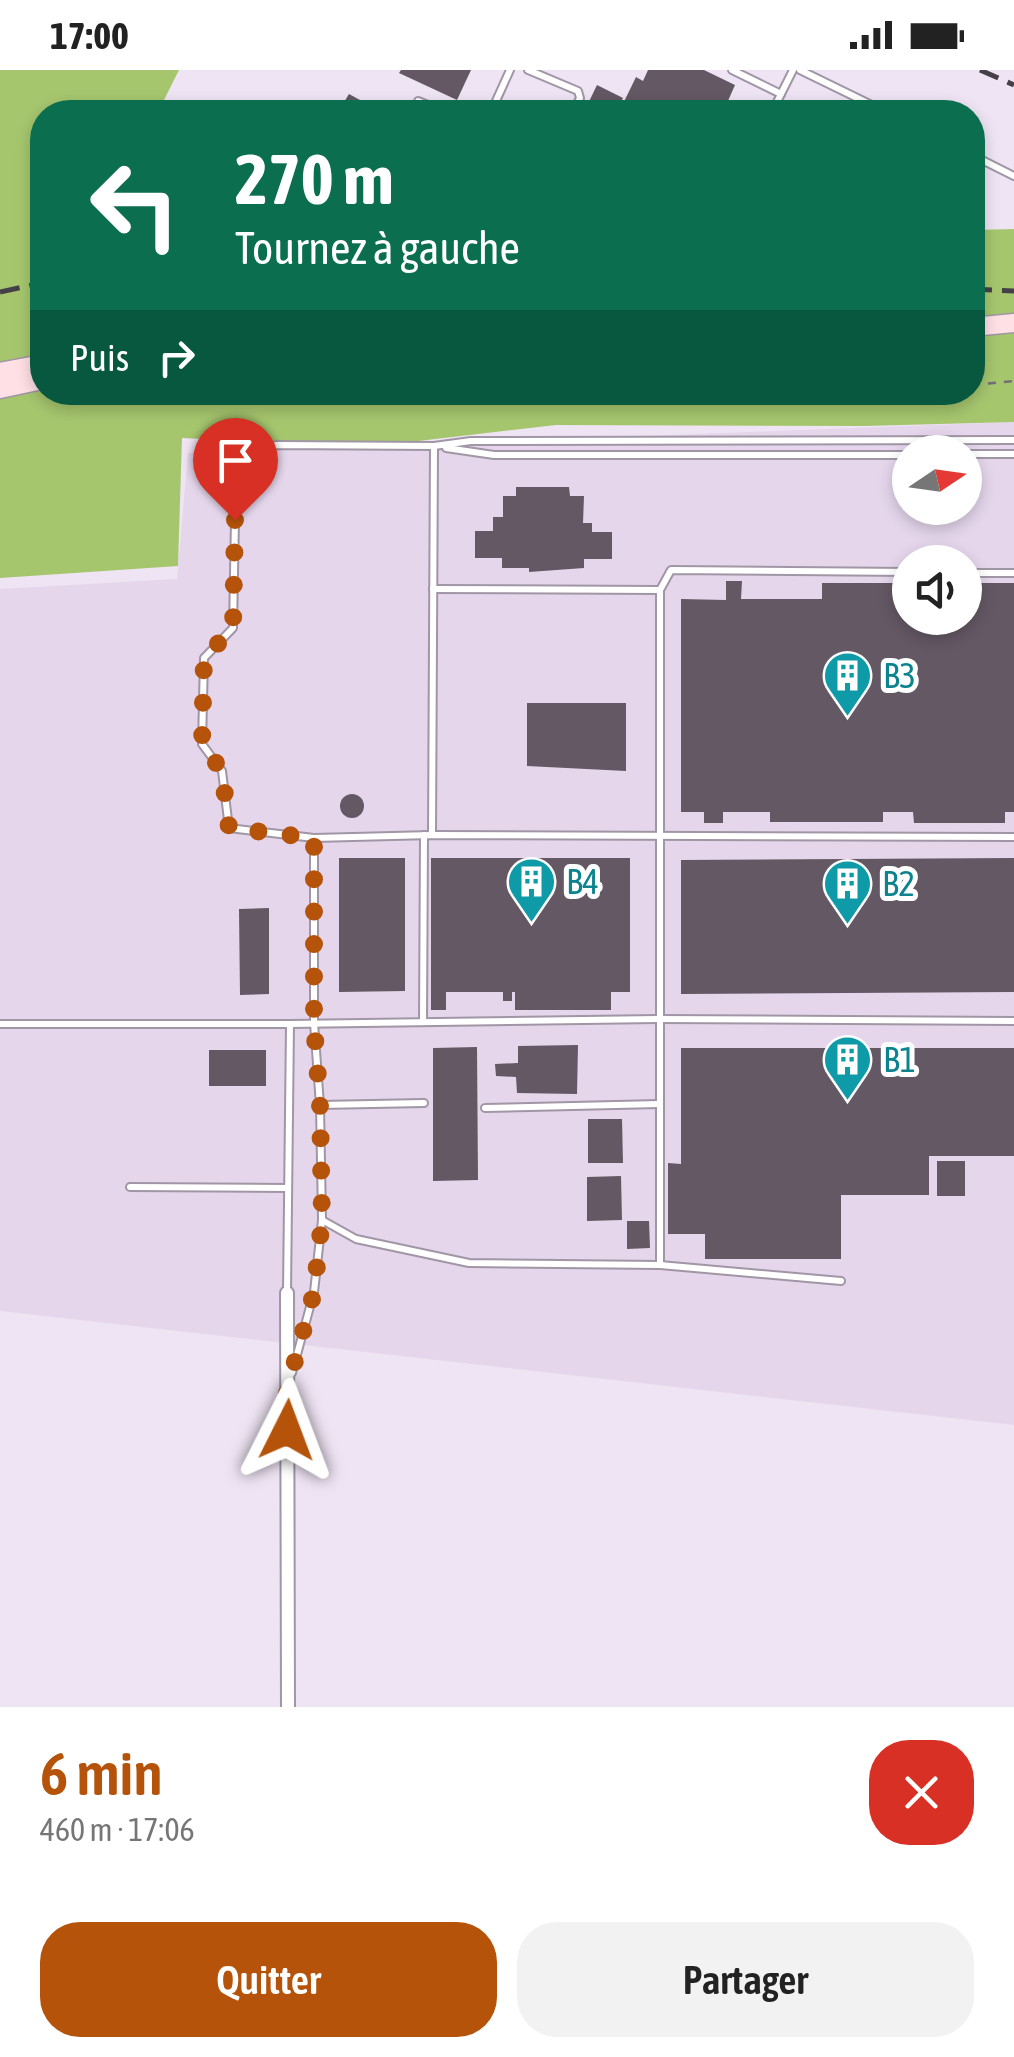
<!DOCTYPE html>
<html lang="fr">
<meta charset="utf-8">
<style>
body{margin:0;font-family:"Asap Condensed",sans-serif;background:#f2f2f2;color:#222;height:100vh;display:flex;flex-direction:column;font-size:38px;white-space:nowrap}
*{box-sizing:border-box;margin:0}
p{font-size:32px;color:#767676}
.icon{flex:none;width:55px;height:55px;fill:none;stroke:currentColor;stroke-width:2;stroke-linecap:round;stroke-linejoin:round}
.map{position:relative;height:1637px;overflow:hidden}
.details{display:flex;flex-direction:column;background:#fff;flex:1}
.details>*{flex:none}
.banner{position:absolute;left:30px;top:30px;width:955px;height:305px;border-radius:40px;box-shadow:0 5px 15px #0003;background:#0b6e4f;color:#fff;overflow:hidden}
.needle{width:65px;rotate:77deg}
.buttons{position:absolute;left:892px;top:365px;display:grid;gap:20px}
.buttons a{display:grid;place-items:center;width:90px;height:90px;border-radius:50%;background:#fff;box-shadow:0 5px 15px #0003;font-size:50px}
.pin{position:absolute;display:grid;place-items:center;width:85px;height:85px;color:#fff;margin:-102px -42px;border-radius:50% 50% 50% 0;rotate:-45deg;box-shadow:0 0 10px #0007}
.pin .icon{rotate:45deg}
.me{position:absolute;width:110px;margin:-55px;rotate:3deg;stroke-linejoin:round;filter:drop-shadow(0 0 8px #0008)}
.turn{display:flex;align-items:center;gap:35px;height:210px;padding:0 40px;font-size:45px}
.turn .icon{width:130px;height:130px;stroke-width:2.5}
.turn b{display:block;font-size:70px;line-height:85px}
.then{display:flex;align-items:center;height:95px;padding:0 40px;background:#0003;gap:20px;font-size:38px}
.round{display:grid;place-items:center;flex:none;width:105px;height:105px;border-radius:40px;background:#f2f2f2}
.overview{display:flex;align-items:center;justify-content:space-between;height:170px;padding:0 40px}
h1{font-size:60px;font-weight:600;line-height:75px;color:#b45309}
.action{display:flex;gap:20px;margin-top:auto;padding:20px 40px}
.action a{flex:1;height:115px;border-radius:40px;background:#b45309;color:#fff;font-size:40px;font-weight:600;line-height:115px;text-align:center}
.action a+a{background:#f2f2f2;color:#222}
.status{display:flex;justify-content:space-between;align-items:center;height:70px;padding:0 50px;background:#fff;direction:ltr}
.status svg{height:28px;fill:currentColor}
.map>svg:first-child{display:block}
</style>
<div class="status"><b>17:00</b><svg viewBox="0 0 49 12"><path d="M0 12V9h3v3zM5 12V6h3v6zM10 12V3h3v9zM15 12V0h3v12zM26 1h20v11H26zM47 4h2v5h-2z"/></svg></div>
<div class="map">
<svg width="1014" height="1637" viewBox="0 0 1014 1637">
<rect width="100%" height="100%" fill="#efe4f4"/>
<path fill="#e5d6ec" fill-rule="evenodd" d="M1014,352V1355L0,1241V519L177,509L188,383ZM910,382H965V438H910ZM910,492H965V548H910Z"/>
<path fill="#a6c66e" d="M0,0H179L158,42H42V322H972L973,160L1014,159V352L865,356L556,355L367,377L182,368L178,496L0,508Z"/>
<g fill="#645864">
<path d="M401,0H471L457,30L399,3Z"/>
<path d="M648,0H704L735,15L724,40L717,36L714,42H619L636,7L643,11Z"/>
<path d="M597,15L623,28L616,42H584Z"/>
<path d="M349,24L382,42H338Z"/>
<path d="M516,417H569L570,426H584L583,453H592V462H612V489H584V498L529,502V498H502V488H475V461H493V447H503V426H516Z"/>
<path d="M726,511H742L741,529H822V513H910V548H965V513H1014V742H1005V753H914L913,742H883V752H770V742H723V753H704V742H681V529L726,530Z"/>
<path d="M527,633H626V701L527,696Z"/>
<circle cx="352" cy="736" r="12"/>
<path d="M339,788H405V921L339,922Z"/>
<path d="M431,788H630V922H611V940H515V922H512V931H503V922H446V940H431Z"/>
<path d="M1014,788V922L681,924V790Z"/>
<path d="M269,838V924L240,925L239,839Z"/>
<path d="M578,975L577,1024L517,1023L516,1007L496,1006L495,994L518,993V976Z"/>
<path d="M477,977L478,1110L433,1111V978Z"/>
<path d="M681,978H1014V1086H929V1125H841V1189H705V1164H668V1093L681,1094Z"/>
<rect x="209" y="980" width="57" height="36"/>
<path d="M588,1049H622L623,1093H588Z"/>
<rect x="937" y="1091" width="28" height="35"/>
<path d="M621,1106L622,1150L587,1151V1107Z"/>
<path d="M627,1151H649L650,1178L627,1179Z"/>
</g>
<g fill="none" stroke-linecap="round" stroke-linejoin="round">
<defs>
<g id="lane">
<path d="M528,0L578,21L580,28L573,42"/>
<path d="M732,0L781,24"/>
<path d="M800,0L886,42"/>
<path d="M418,31L446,42"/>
<path d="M491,42L510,0"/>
<path d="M772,42L793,0"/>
<path d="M972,85L1014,106"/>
<path d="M1014,370L471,371L434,376L276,375L243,390L235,450L233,558L204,588L202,674L222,701L229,758L314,768L432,765L1014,767"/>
<path d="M446,378L494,385H910"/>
<path d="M965,384H1014"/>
<path d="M965,503H1014"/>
<path d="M433,519L660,520"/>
<path d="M432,765L434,376"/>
<path d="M423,952L424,765"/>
<path d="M0,954H290"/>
<path d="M320,1035L424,1033"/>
<path d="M485,1038L659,1034"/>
<path d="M130,1117L288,1118"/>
<path d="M322,1150L356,1169L469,1193L660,1195L841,1211"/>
<path d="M660,1195V520L671,500L910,502"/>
<path d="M287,1222L290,954L658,949L1014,951"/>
<path d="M292,1303L314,1222L322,1150L320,1035L314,953V768"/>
</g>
<path id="street" d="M287,1223L288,1637"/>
<g id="secondary">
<path d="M972,257L1014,253"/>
<path d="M0,302L42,294"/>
<path d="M0,319L42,310"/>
</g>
</defs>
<use href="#lane" stroke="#a096a5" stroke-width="10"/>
<use href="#street" stroke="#a096a5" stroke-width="16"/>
<use href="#secondary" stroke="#a096a5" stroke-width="21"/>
<path stroke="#756e78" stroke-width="2.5" stroke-dasharray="8 8" stroke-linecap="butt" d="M972,315L1014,311"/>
<use href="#lane" stroke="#fff" stroke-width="6"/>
<use href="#street" stroke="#fff" stroke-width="12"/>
<use href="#secondary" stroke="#ffe0e5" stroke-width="18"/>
<g stroke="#454048" stroke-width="5" stroke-dasharray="20 10" stroke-linecap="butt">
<path d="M980,0L1014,15"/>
<path d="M972,219L1014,221"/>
<path d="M0,222L42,213"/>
</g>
</g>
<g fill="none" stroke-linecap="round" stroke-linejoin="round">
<path stroke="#b45309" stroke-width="18" stroke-dasharray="0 32.4" d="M235,450L233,558L204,588L202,674L222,701L229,758L314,768V954L320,1034L322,1150L314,1222L287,1320V1360"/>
</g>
<defs>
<symbol id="building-pin" viewBox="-11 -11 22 30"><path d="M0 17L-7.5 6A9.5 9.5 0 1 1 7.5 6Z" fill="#0f9aa8" stroke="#fff"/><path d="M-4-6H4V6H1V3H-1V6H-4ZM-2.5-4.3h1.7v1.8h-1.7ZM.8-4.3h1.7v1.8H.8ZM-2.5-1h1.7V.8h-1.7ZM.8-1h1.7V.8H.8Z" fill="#fff"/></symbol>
</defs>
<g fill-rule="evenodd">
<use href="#building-pin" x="820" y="578" width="55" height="75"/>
<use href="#building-pin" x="504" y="784" width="55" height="75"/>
<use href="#building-pin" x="820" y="786" width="55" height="75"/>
<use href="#building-pin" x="820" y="962" width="55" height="75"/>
</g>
<g text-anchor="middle" stroke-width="10" stroke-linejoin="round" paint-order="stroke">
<g font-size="35" fill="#0d838f" stroke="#fff" text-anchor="start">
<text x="883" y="618">B3</text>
<text x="566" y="824">B4</text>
<text x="882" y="826">B2</text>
<text x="883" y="1002">B1</text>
</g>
</g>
</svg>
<div class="buttons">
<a><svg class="needle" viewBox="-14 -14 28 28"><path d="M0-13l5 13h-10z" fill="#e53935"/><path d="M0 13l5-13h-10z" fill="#767676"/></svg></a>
<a><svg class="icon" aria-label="sound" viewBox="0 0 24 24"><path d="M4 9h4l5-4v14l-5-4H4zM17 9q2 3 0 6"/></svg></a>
</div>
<div class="pin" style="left:235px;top:450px;background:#d93025"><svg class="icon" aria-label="arrive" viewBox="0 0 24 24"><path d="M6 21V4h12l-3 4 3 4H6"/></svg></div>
<svg class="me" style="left:287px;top:1360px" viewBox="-20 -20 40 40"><path d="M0-17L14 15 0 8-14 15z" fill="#b45309" stroke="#fff" stroke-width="4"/></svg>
<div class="banner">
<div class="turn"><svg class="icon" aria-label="left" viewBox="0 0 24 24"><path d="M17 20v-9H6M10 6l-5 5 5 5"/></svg><div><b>270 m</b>Tournez à gauche</div></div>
<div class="then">Puis<svg class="icon" aria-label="right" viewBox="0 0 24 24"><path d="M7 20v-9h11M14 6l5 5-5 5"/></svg></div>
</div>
</div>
<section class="details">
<div class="overview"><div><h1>6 min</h1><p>460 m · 17:06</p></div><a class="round" style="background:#d93025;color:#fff"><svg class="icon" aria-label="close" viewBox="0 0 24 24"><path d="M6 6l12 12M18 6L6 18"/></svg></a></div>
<div class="action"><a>Quitter</a><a>Partager</a></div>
</section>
